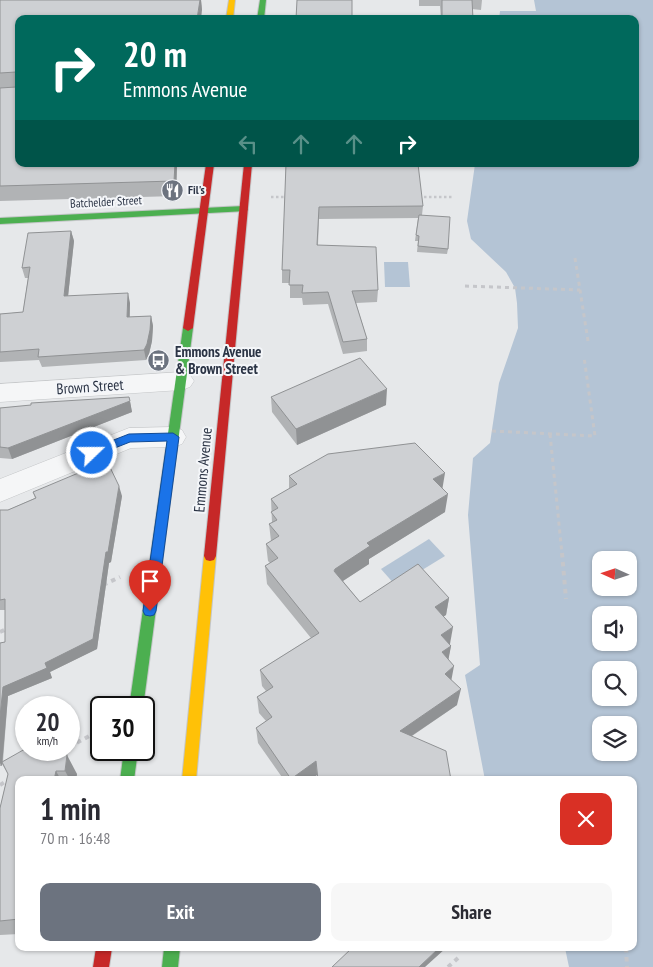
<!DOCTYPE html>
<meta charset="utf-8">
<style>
body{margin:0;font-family:"PT Sans Narrow",sans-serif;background:#f7f7f7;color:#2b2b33;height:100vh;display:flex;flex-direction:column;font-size:19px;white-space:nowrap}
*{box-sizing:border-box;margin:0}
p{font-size:16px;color:#7c7c81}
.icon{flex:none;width:28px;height:28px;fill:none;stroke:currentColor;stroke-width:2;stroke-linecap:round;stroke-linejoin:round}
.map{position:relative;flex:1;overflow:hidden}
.side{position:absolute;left:15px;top:776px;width:622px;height:175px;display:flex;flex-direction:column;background:#fff;border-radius:10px;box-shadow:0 1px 4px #0004}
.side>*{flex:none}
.banner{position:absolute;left:15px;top:15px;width:624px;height:152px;border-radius:10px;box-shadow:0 1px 4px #0004;background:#00695c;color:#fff;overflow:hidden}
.needle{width:32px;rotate:273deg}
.tools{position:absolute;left:592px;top:551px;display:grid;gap:10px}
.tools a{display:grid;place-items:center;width:45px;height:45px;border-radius:10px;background:#fff;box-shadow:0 1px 4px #0004;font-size:25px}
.speed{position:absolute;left:15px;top:696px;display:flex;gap:10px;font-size:25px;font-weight:700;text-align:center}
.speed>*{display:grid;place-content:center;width:65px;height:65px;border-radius:50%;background:#fff;box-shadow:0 1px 4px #0004;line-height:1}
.speed small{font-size:12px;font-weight:400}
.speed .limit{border:2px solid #111;border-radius:8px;background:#fff;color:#111}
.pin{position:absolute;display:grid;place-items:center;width:42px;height:42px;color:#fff;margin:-51px -21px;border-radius:50% 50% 50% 0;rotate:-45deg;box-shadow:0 0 5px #0007}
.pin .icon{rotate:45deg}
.me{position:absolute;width:55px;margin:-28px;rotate:68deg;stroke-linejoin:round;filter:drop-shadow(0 0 4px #0008)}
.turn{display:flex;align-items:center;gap:18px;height:105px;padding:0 25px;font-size:22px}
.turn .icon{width:65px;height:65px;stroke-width:2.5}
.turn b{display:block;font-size:35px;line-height:42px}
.lanes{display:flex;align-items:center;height:48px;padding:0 25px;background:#0003;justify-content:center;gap:25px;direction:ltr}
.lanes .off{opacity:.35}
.round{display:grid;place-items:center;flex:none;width:52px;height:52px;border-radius:10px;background:#f7f7f7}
.overview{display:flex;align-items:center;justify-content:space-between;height:85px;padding:0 25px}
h1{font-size:30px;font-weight:800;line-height:38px}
.action{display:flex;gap:10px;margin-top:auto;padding:10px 25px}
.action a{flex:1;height:58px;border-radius:10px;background:#6c737f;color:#fff;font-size:20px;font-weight:800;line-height:58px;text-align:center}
.action a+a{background:#f7f7f7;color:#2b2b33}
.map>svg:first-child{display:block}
</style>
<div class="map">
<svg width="653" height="967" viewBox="0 0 653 967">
<rect width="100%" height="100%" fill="#e6e8ea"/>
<g fill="#b4c4d5" fill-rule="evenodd">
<path d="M534,0H653V967H569L565,948H634V780H485L465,675L480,665L468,515L473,458L490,443L499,383L518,328L517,303L515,288L506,272L471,239L467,221L475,164H635V19H499L500,11H536ZM601,560H629V588H601ZM601,615H629V642H601ZM601,670H629V698H601ZM601,725H629V752H601Z"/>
<path d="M384,262H408L410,287H385Z"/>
<path d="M429,539L445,556L396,586L381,569Z"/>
</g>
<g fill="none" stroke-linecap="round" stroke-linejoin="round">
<defs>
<g id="street">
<path d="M181,372L190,375L194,381L190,387L181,390L0,402V384Z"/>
<path d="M173,427L182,430L186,437L182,444L173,447L131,448L0,502V479L129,428Z"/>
</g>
<g id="fast">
<path d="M260,0H266L264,19H257Z"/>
<path d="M244,206L248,209L247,211L0,224V218Z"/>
<path d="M188,325L193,328L143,708H129L183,328Z"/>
<path d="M124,750H138L134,780H120Z"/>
<path d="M164,948H180L178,967H162Z"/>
</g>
<g id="slow">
<path d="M229,0H235L233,19H226Z"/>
<path d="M210,551L214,552L216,556L196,780H182L204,556L206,552Z"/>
</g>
<g id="jam">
<path d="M206,164H214L193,328L188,331L183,328Z"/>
<path d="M244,164H252L216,556L214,560L210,561L206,560L204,556Z"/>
<path d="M96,948H112L109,967H93Z"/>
</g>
</defs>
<use href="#street" stroke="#c4c6c8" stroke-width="1"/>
<use href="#fast" stroke="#c4c6c8" stroke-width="2"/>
<use href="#slow" stroke="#c4c6c8" stroke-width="2"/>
<use href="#jam" stroke="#c4c6c8" stroke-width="2"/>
<g stroke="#c5c6ca" stroke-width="2.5" stroke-dasharray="2.5 2.5" stroke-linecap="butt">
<path d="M271,197H288"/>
<path d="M419,197H454"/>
</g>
<g stroke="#c5c6ca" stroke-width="3" stroke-dasharray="4 4" stroke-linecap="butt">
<path d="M575,258L588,341"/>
<path d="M465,286L580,290"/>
<path d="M492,431L595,436L584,357"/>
<path d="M550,434L562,554"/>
</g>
<g stroke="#c5c6ca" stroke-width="4" stroke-dasharray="4.5 4.5" stroke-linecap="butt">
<path d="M562,553L566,599"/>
<path d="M103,585L120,577"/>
<path d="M0,632L9,628"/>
<path d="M69,747L93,734"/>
<path d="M0,785L8,780"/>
<path d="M626,948L627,967"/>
<path d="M448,967L458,958"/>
</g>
<use href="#street" fill="#f5f6f7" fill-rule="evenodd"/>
<use href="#fast" fill="#4caf50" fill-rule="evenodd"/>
<use href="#slow" fill="#ffc107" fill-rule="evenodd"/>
<use href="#jam" fill="#c62828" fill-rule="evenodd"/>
</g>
<g fill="#b1b3b5">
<path d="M0,0H201L202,10L19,19V164H177L176,196L0,201Z"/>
<path d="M419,0H482L481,10L472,9L473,19H441L440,6H419Z"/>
<path d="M286,164L423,206L422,215L448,249L447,254L417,252L418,241H415L418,218L319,219L318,245L378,290L377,302L356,303L367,339V351L343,354L328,304L303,305L302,298H290V283H282V270Z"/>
<path d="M71,231L74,241L68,296L130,303V317L151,316L153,326L152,341L149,354L146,360L42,367L39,360L0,362V314L23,312L28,278H25L22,268Z"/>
<path d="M129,397L132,412L12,459L0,458V408Z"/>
<path d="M271,397L386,405L297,445L272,412Z"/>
<path d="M289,476L442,488L445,512L369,559V564L343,581L360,602L449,598L446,615L443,616L449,644L451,646L448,659L451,680L457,705L412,736L451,780H317V775L310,780H284L258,743L256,728L266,721L259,713L257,697L266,691L262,686L260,670L311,638L267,584L265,566L270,563L268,561L266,544L271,541L269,524L272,523L271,499L289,489Z"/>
<path d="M33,492L122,496L111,562L109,563L97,649L50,672L52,678L8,696L3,761L27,752L77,774L76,780H19V934L0,935V808L8,774L2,764V766H0V643L5,642V610H0V510H8L35,498Z"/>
</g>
<g fill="#909294">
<path d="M200,0H201L202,10L201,19H197Z"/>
<path d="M175,164H177L176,196L174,181Z"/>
<path d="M71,231L74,241L67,306L64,296Z"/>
<path d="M128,293L130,303L129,328L127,317Z"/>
<path d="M151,316L153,326L152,341L149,354L146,360L144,350Z"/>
<path d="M387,389L386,405L297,445L296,429Z"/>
<path d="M130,401L132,412L12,459L8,448Z"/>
<path d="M445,473L442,491L433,479Z"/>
<path d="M119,486L122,496L111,562L109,563L97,649L50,672L52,678L8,696L2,766L0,763V717L3,687L45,663L106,552Z"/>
<path d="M448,494L445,512L369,559V564L335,586V569L367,543Z"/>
<path d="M449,598L446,615L432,624L435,607Z"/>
<path d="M453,627L450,644L438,651L441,635Z"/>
<path d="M451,646L448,662L442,652Z"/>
<path d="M454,666L451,682L445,674Z"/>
<path d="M461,689L457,705L398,745L400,731Z"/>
<path d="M67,755L77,774L76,780H70L65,771Z"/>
<path d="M316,761L317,775L310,780H291V779Z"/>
<path d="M56,771L61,780H54Z"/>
<path d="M439,948H446L425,967H419Z"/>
</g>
<g fill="#ced0d3" stroke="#909294">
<path d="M0,0H200L197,19H19V164H175L174,181L0,186V88L16,87V72L0,73Z"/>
<path d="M297,0H352V19H296Z"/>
<path d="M442,0H472L473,19H442Z"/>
<path d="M286,164H418L423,206L319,207L317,245L376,247L378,290L352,291L367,339L343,342L328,292L302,293L303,285H289L290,270H282Z"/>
<path d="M419,215L450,217L448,249L418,246L419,236L416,235Z"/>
<path d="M71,231L64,296L128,293L127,317L151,316L150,330L147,344L144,350L38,357L39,349L0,352V314L23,312L30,267L22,268L28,233Z"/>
<path d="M360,358L387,389L296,429L271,397Z"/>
<path d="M129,397L130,401L8,448L0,447V408L31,405V403Z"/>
<path d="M415,443L445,473L433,479L448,494L367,543L370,546L335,569L334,571L360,602L418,564L449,598L435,607L453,627L441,635L451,646L442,652L454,666L445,674L461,689L400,731L446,751L451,780H318L316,761L291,779L256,728L272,717L257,697L273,687L260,670L319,633L265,566L278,558L266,544L279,536L269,524L277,520L271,512L278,508L271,499L297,484L289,476L328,454Z"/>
<path d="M107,461L119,486L108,552H106L93,639L45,663L47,668L3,687L0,717V643L5,642V599L0,600V510H8L36,498L33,492Z"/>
<path d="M25,749L27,752L31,750H64L67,755L65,771H56L54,780H19V919L0,921V808L8,774L2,762Z"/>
<path d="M352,948H439L419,967H332Z"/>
</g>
<path fill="#1a73e8" stroke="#114b97" d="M173,433L179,437L156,611L154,615L150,616L145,615L143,611L167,441L130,442L92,457L87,453L88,450L129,434Z"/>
<defs>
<symbol id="restaurant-disc" viewBox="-11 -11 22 22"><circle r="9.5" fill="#6c737f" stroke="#f4f6f9"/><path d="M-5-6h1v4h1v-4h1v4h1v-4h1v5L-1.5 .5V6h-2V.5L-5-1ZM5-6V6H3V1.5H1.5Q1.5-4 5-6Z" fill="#fff"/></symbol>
<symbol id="bus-disc" viewBox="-11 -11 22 22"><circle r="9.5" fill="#6c737f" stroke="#f4f6f9"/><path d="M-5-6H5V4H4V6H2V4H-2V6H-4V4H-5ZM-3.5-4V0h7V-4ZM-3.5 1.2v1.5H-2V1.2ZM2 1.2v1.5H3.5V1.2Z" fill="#fff"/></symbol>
</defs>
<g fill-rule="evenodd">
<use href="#restaurant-disc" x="160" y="178" width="25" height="25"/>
<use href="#bus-disc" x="146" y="348" width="25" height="25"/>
</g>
<g text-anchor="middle" stroke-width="4" stroke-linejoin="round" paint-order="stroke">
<g font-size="12" font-weight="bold" fill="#2b3445" stroke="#f4f6f9" text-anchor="start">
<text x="188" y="194">Fil's</text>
</g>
<g font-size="12" fill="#2b3445" stroke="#f4f6f9">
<text transform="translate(106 202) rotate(-3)" y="4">Batchelder Street</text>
</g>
<g font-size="15" font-weight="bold" fill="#2b3445" stroke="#f4f6f9" text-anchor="start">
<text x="175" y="357">Emmons Avenue<tspan x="175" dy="17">&amp; Brown Street</tspan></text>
</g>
<g font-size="15" fill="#2b3445" stroke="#f4f6f9">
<text transform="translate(90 387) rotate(-4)" y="5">Brown Street</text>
<text transform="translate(203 470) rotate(-85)" y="5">Emmons Avenue</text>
</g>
</g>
</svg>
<div class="tools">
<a><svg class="needle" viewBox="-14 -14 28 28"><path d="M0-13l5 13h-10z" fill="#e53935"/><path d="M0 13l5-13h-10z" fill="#7c7c81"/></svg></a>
<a><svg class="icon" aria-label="sound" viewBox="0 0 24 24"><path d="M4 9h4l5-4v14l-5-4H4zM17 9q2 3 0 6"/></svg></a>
<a><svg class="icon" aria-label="search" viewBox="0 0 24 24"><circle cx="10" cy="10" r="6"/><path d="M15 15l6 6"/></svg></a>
<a><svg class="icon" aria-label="layers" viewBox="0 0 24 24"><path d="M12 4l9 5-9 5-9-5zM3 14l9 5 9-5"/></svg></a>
</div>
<div class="speed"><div>20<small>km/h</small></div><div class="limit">30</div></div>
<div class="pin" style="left:150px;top:611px;background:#d93025"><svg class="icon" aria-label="arrive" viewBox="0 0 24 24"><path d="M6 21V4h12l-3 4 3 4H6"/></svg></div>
<svg class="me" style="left:92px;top:453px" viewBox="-20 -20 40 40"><circle r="17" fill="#1a73e8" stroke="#fff" stroke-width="3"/><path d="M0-11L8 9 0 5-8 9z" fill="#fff"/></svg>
<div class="banner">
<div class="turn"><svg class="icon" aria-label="right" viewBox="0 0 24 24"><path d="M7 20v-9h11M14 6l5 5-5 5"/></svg><div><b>20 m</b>Emmons Avenue</div></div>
<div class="lanes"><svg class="icon off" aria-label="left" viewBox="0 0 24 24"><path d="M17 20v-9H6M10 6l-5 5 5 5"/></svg><svg class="icon off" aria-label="ahead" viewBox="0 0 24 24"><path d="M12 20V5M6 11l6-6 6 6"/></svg><svg class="icon off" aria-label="ahead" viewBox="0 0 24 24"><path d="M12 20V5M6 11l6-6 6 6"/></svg><svg class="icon" aria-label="right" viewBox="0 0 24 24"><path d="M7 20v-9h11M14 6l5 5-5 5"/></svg></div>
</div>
<section class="side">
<div class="overview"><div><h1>1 min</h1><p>70 m · 16:48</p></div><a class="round" style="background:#d93025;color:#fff"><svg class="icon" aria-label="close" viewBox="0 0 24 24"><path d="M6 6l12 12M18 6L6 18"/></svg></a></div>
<div class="action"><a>Exit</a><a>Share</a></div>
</section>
</div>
